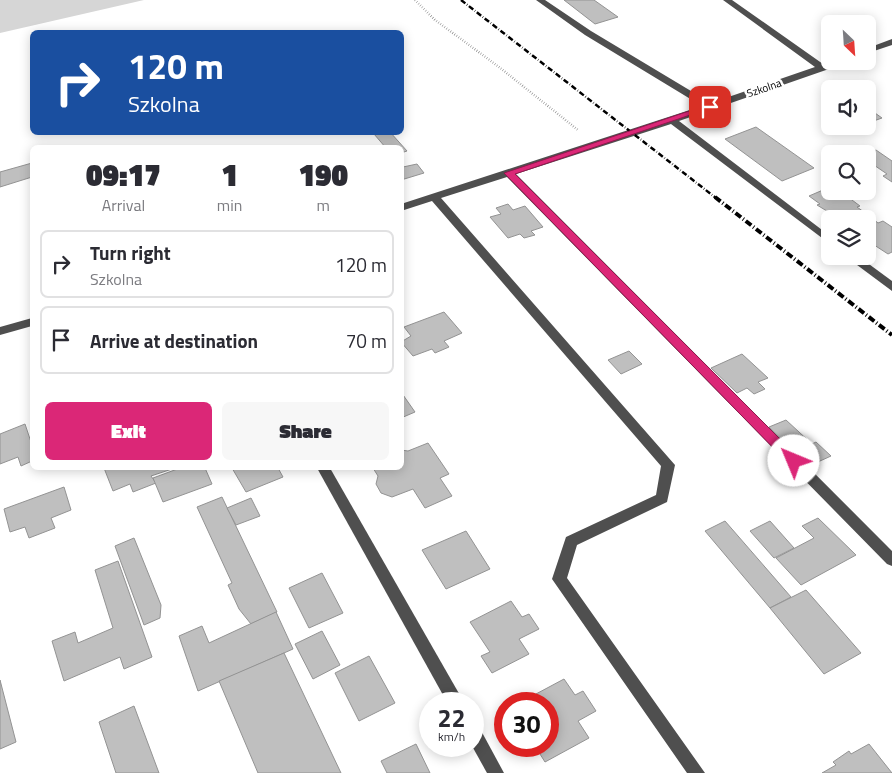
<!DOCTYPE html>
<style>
body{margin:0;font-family:"Titillium Web",sans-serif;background:#f7f7f7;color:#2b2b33;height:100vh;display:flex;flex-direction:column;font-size:19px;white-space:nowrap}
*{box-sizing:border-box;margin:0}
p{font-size:16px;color:#7c7c81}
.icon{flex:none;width:28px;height:28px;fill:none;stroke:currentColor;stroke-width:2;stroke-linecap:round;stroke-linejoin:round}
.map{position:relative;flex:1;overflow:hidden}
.side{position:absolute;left:30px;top:145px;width:374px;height:325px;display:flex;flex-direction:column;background:#fff;border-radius:8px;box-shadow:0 2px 12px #0003}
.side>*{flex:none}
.top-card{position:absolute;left:30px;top:30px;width:374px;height:105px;border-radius:8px;box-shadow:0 2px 12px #0003;background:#1a4fa0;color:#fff;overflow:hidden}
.needle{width:32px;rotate:155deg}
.controls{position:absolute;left:821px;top:15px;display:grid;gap:10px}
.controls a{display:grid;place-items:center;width:55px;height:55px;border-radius:8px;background:#fff;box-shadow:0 2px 12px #0003;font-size:25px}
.speed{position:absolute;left:419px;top:692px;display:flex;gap:10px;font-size:25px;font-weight:700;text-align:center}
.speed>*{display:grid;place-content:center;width:65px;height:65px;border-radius:50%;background:#fff;box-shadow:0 2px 12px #0003;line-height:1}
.speed small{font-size:12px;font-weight:400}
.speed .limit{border:8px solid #d22;background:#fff;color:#111}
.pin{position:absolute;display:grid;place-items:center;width:42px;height:42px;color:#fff;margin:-21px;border-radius:10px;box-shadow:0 2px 8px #0006}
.me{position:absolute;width:55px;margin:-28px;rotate:315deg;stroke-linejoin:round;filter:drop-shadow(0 0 4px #0008)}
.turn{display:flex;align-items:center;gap:18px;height:105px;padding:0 15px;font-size:22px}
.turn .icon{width:65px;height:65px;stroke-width:2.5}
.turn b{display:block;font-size:35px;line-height:42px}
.eta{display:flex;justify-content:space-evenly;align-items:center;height:85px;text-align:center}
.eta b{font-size:30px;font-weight:800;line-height:35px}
.action{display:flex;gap:10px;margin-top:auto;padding:10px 15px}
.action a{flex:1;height:58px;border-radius:8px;background:#db2777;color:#fff;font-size:20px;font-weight:800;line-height:58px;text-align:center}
.action a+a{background:#f7f7f7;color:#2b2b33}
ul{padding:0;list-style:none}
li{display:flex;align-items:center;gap:15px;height:68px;margin:0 10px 8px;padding:0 5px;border:2px solid #e1e1e2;border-radius:8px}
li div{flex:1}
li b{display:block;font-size:19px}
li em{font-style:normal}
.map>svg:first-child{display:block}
</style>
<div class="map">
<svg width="892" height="773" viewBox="0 0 892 773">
<rect width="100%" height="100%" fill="#fff"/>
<path fill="#d6d6d6" d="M0,0H144L0,33Z"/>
<g fill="#bfbfbf" stroke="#939393">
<path d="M564,0H594L618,17L595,24Z"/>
<path d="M868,108L882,118L868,123Z"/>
<path d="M756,127L814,168L782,181L725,139Z"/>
<path d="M380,132H390L407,151L401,153V148H386L374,134Z"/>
<path d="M876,150L892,161V182L883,176L887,174L868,161L867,154Z"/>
<path d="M32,163V177L0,187V172Z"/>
<path d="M417,164L424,173L401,180V165L403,167Z"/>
<path d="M830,187V191H840L860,206L857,207L868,215L859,219H840L817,205L820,204L809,196Z"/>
<path d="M508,204L513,210L525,206L543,227L531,231L535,235L524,238L520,234L508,238L490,217L501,214L496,208Z"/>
<path d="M868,215L878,223L883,221L892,227V252L888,254L868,241V219H859Z"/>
<path d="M444,312L462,333L444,341L449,347L435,353L432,349L413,356L401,342L411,336L404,327Z"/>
<path d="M629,351L642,364L621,374L608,360Z"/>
<path d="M742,354L768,378L758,382L765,389L754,394L747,388L737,393L711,368Z"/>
<path d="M401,392L415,412L401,418Z"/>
<path d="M786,420L812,444L816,442L831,456L809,466L769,427Z"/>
<path d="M25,424L32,445V461L21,466L18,457L0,464V434Z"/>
<path d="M428,443L449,474L440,478L452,496L425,508L413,489L392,497L381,493L376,484L378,476L373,468H401V450L408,451Z"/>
<path d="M104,468H175L151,476L156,483L133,492L130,484L113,491Z"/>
<path d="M180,468H205L212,484L163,502L153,478Z"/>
<path d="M232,468H278L283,477L246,492Z"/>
<path d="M64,487L71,510L51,518L55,528L29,538L25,527L10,532L4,509Z"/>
<path d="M222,497L277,612L251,624L239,609L228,585L232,583L197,507Z"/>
<path d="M251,498L260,516L236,525L227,508Z"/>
<path d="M818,518L856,555L801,585L776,558L814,538L802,526Z"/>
<path d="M725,521L791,597L770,608L705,531Z"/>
<path d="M770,521L794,548L774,558L750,531Z"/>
<path d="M466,531L490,569L446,589L422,550Z"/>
<path d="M134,538L161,605L160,618L144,625L115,546Z"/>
<path d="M118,561L152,657L124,669L120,657L64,681L52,641L75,632L78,643L113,628L95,570Z"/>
<path d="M322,573L343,613L309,628L289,588Z"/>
<path d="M806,590L861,653L824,674L770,608Z"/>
<path d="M511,601L522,617L529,614L539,629L519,639L529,654L492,673L481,656L490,652L470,622Z"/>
<path d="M276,612L293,649L198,691L179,636L202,626L209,643Z"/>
<path d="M322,631L340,665L313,679L295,644Z"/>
<path d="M284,653L341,773H258L219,681Z"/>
<path d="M369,656L395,703L359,721L335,673Z"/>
<path d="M564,679L575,695L583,691L596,711L578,721L589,738L545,762L535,746H548V704H523L521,702Z"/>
<path d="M0,680L16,742L0,749Z"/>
<path d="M134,706L159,773H116L99,722Z"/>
<path d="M416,744L430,773H387L381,761Z"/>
<path d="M869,744L892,773H822L836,765L833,762L849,751L851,754Z"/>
</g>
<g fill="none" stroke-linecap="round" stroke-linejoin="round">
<path stroke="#717171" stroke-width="2.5" stroke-dasharray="0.5 2" stroke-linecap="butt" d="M415,0L435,20L499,67L578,130"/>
<g fill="#4f4f4f" fill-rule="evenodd">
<path d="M536,0H545L591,31L711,103L815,67L723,0H732L823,64L831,61H844L826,70L679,121L830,236V244L671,124L516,174L892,551V566L887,564L507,177L441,198L675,465L667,502L577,545L567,578L705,773H687L552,579L566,537L656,495L661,466L432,201L401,211V204L702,106L585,35Z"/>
<path d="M892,39V45L868,53V48Z"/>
<path d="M845,256H858L892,281V291Z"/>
<path d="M32,318V326L0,335V327Z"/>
<path d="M317,468H330L465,704H448Z"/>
<path d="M472,723L478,725L504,773H487L472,746Z"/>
</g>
<path stroke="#000" stroke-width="2.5" stroke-dasharray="5.5 2 0.5 2" stroke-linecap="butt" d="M461,0L716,198"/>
<path stroke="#000" stroke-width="4" stroke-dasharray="7 2.5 1 2.5" stroke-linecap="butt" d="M715,197L892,335"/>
</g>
<path fill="#db2777" stroke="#8e194d" d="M707,105L714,107L515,174L799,458L801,461L799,465H790L504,173Z"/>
<g text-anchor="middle" stroke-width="5" stroke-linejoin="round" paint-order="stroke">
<g font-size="11" fill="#000" stroke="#fff">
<text transform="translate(764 88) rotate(-19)" y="4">Szkolna</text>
</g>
</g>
</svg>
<div class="controls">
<a><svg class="needle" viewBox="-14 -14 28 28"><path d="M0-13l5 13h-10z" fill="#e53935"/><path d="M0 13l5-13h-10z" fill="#7c7c81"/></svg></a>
<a><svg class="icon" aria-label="sound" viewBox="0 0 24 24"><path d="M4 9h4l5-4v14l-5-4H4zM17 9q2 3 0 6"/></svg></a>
<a><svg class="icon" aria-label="search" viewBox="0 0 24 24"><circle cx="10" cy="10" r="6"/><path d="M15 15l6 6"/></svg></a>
<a><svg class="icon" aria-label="layers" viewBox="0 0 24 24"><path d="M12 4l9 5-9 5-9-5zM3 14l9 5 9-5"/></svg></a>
</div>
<div class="speed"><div>22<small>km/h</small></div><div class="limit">30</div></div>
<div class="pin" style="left:710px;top:107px;background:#d93025"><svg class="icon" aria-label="arrive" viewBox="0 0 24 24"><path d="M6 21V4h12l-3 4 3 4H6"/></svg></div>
<svg class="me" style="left:794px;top:461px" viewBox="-20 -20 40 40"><circle r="19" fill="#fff"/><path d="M0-13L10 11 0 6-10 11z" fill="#db2777"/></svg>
<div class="top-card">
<div class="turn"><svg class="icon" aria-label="right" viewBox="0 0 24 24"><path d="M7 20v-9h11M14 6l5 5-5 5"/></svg><div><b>120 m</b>Szkolna</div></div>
</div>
<section class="side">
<div class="eta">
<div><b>09:17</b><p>Arrival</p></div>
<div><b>1</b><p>min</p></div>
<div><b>190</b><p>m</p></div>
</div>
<ul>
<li><svg class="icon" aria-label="right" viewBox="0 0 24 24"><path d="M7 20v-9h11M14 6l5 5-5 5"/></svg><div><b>Turn right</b><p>Szkolna</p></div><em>120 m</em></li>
<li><svg class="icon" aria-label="arrive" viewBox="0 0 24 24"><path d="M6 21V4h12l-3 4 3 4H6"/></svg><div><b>Arrive at destination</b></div><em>70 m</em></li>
</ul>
<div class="action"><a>Exit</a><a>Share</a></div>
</section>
</div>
